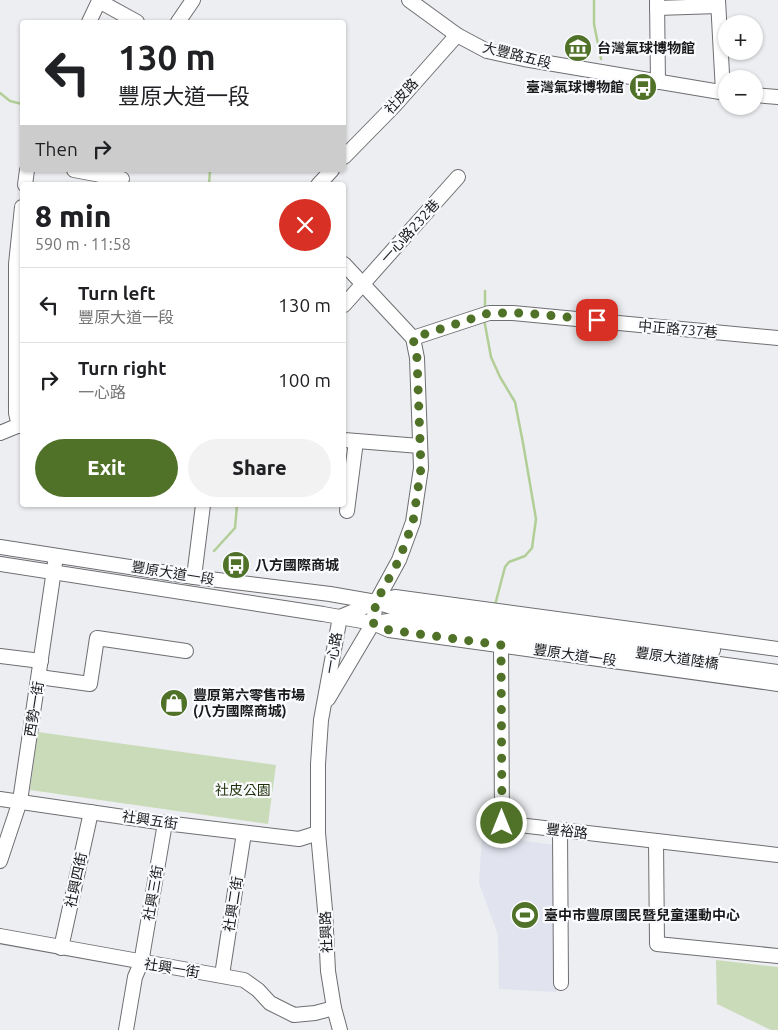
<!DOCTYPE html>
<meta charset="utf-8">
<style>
body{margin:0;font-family:Ubuntu,"Noto Sans TC",sans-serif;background:#f2f2f2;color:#202124;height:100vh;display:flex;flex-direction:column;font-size:19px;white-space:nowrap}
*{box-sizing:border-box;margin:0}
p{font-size:16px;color:#757577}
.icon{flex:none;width:28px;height:28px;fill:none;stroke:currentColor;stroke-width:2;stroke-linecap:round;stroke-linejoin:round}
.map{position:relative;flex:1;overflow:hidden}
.side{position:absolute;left:20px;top:182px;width:326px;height:325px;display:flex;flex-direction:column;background:#fff;border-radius:5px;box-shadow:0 1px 4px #0004}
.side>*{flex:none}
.banner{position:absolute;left:20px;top:20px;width:326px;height:152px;border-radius:5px;box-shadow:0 1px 4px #0004;background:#fff;color:#202124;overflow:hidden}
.fabs{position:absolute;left:718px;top:15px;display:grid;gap:10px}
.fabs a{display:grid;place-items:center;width:45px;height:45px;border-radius:50%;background:#fff;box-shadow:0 1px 4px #0004;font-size:25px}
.pin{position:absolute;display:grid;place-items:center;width:42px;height:42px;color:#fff;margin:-21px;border-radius:10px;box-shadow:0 2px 8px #0006}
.me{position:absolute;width:55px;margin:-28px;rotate:0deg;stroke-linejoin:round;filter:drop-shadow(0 0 4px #0008)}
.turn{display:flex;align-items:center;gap:18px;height:105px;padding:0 15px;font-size:22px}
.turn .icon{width:65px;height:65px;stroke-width:2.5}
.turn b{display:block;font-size:35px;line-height:42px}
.then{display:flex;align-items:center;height:48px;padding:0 15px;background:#0003;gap:10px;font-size:19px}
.round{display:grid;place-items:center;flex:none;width:52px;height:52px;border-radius:26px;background:#f2f2f2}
.overview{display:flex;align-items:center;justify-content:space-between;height:85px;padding:0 15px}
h1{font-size:30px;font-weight:800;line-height:38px}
.cta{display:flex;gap:10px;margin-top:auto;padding:10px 15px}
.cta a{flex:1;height:58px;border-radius:30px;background:#507128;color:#fff;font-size:20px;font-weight:800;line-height:58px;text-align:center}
.cta a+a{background:#f2f2f2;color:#202124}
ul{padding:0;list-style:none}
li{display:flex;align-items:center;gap:15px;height:75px;padding:0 15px;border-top:1px solid #e0e0e0}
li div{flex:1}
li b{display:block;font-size:19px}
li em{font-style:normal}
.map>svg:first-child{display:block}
</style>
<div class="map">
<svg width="778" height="1030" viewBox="0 0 778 1030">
<rect width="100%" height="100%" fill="#edeef1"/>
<path fill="#e1e4ef" d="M482,835L555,845L556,992L499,989L498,935L479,883Z"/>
<g fill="#cadbba">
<path d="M38,732L276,765L268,824L30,790Z"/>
<path d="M716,960L778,967V1030H771L717,1004Z"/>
</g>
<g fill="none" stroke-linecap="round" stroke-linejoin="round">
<g stroke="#b2ce97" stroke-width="2.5">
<path d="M594,0V24L601,59"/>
<path d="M0,93L10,101L22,104"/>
<path d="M209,185L210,170"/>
<path d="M485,291V309"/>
<path d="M484,319L491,357L500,377L515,402L523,443L536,519L532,548L525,556L509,562L505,567L495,605"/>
<path d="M214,551L235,528L237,505"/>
</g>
<defs>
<g id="minor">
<path d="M409,0L457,35L487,51L524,59L726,93"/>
<path d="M657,0L658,82"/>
<path d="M718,0L723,92"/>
<path d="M657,8L718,6"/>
<path d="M89,22L99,1L137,22"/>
<path d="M178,22L193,0"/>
<path d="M754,95L778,97"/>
<path d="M344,157L394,106L457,35"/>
<path d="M74,170L122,179"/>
<path d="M25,185L27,170"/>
<path d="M318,185L332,170"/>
<path d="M344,305L458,177"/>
<path d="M413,338L489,313H513L778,338"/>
<path d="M19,426L16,413V264L22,207"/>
<path d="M0,433L22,424"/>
<path d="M344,440L420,446"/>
<path d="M347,511L356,441"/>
<path d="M0,547L194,577L330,594L376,602L395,608L430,614L713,650"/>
<path d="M0,564L323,614L373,623L389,630L778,684"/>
<path d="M194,577L203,505"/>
<path d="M374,623L395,620L427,624L778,672"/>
<path d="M501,645L502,823L778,855"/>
<path d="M0,656L41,661"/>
<path d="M39,677L90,684L97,638L186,651"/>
<path d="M328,699L373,623L376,602L399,560L413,522L421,468L417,358L413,338L344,264"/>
<path d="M0,799L165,823L299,839L318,833"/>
<path d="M560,830L561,983"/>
<path d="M656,841L657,944L778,956"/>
<path d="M0,861L20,801L55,563"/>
<path d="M0,936L244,980L258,990L270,1003L294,1015L315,1013L334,1008"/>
<path d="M61,948L91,812"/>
<path d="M222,975L244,833"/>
<path d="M126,1030L135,977L141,963L165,823"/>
<path d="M340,1030L334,1008L328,971L325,910L318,833V764L321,720L340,617L376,602L395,597L778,649"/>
</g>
</defs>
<use href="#minor" stroke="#6e6f72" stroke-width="16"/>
<use href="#minor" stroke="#fff" stroke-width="14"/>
</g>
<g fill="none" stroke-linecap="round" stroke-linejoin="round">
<path stroke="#507128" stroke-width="9" stroke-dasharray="0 16.2" d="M502,823L501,645L389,630L373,623L376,602L399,560L413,522L421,468L417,358L413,338L489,313H525L597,320"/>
</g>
<defs>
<symbol id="museum-disc" viewBox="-11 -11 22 22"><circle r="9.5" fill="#507128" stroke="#fafbfe"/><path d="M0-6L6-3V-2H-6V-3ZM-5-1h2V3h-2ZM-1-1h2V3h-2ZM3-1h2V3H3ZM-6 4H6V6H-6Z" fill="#fff"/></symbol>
<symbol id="bus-disc" viewBox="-11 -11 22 22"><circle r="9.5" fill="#507128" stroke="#fafbfe"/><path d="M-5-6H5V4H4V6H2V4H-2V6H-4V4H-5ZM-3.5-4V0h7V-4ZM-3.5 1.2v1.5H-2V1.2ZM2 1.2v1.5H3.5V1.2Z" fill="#fff"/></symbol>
<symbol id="shop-disc" viewBox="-11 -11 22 22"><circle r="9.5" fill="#507128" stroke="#fafbfe"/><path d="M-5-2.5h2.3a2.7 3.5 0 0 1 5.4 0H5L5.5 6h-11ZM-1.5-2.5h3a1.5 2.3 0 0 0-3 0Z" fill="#fff"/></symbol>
<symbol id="stadium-disc" viewBox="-11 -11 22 22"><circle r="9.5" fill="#507128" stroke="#fafbfe"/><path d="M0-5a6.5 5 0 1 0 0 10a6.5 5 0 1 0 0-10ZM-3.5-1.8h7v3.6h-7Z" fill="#fff"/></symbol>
</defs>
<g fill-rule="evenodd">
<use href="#museum-disc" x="562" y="32" width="32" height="32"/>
<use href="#bus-disc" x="627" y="71" width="32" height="32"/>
<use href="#bus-disc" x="220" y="549" width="32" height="32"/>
<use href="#shop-disc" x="158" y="687" width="32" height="32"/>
<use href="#stadium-disc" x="509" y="899" width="32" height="32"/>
</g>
<g text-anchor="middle" stroke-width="4.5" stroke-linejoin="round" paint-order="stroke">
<g font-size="14" font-weight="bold" fill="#19191a" stroke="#fafbfe" text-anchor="start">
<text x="597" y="53">台灣氣球博物館</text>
<text x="624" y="92" text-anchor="end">臺灣氣球博物館</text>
<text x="255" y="570">八方國際商城</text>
<text x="193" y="700">豐原第六零售市場<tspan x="193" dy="16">(八方國際商城)</tspan></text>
<text x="544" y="920">臺中市豐原國民暨兒童運動中心</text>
</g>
<g font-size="14" fill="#19191a" stroke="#fafbfe">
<text transform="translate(517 55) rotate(14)" y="5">大豐路五段</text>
<text transform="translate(401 96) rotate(-48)" y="5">社皮路</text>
<text transform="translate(410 231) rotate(-48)" y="5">一心路232巷</text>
<text transform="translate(678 329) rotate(5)" y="5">中正路737巷</text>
<text transform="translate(173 573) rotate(9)" y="5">豐原大道一段</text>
<text transform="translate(333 653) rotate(-80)" y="5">一心路</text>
<text transform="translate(575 655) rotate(8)" y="5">豐原大道一段</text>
<text transform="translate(677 658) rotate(8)" y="5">豐原大道陸橋</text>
<text transform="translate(34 709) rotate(-81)" y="5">西勢一街</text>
<text transform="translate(150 820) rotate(8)" y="5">社興五街</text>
<text transform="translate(567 831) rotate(7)" y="5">豐裕路</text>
<text transform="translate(76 880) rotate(-78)" y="5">社興四街</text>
<text transform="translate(153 893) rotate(-80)" y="5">社興三街</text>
<text transform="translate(233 904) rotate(-81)" y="5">社興二街</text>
<text transform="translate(326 932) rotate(-93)" y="5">社興路</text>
<text transform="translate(172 968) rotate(9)" y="5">社興一街</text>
</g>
<g font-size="14" fill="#1f3008" stroke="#fafbfe">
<text x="243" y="795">社皮公園</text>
</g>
</g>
</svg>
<div class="fabs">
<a>+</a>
<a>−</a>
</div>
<div class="pin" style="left:597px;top:320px;background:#d93025"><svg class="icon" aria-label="arrive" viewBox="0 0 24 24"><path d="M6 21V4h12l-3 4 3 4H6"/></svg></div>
<svg class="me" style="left:502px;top:823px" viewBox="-20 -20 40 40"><circle r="17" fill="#507128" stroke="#fff" stroke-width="3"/><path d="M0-11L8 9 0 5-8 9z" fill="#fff"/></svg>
<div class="banner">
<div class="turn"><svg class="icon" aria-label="left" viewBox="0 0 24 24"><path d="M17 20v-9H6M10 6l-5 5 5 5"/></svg><div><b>130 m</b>豐原大道一段</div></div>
<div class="then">Then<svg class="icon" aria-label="right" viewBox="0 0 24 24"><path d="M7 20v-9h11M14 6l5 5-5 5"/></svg></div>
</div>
<section class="side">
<div class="overview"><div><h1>8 min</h1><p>590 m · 11:58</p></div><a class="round" style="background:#d93025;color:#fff"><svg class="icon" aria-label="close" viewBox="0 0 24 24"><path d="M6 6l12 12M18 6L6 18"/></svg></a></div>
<ul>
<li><svg class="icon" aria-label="left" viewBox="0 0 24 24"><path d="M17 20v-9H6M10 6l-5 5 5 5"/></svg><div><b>Turn left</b><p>豐原大道一段</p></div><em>130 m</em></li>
<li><svg class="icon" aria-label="right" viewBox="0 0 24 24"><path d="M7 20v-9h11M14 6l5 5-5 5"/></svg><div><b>Turn right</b><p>一心路</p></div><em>100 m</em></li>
</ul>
<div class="cta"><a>Exit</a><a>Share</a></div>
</section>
</div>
